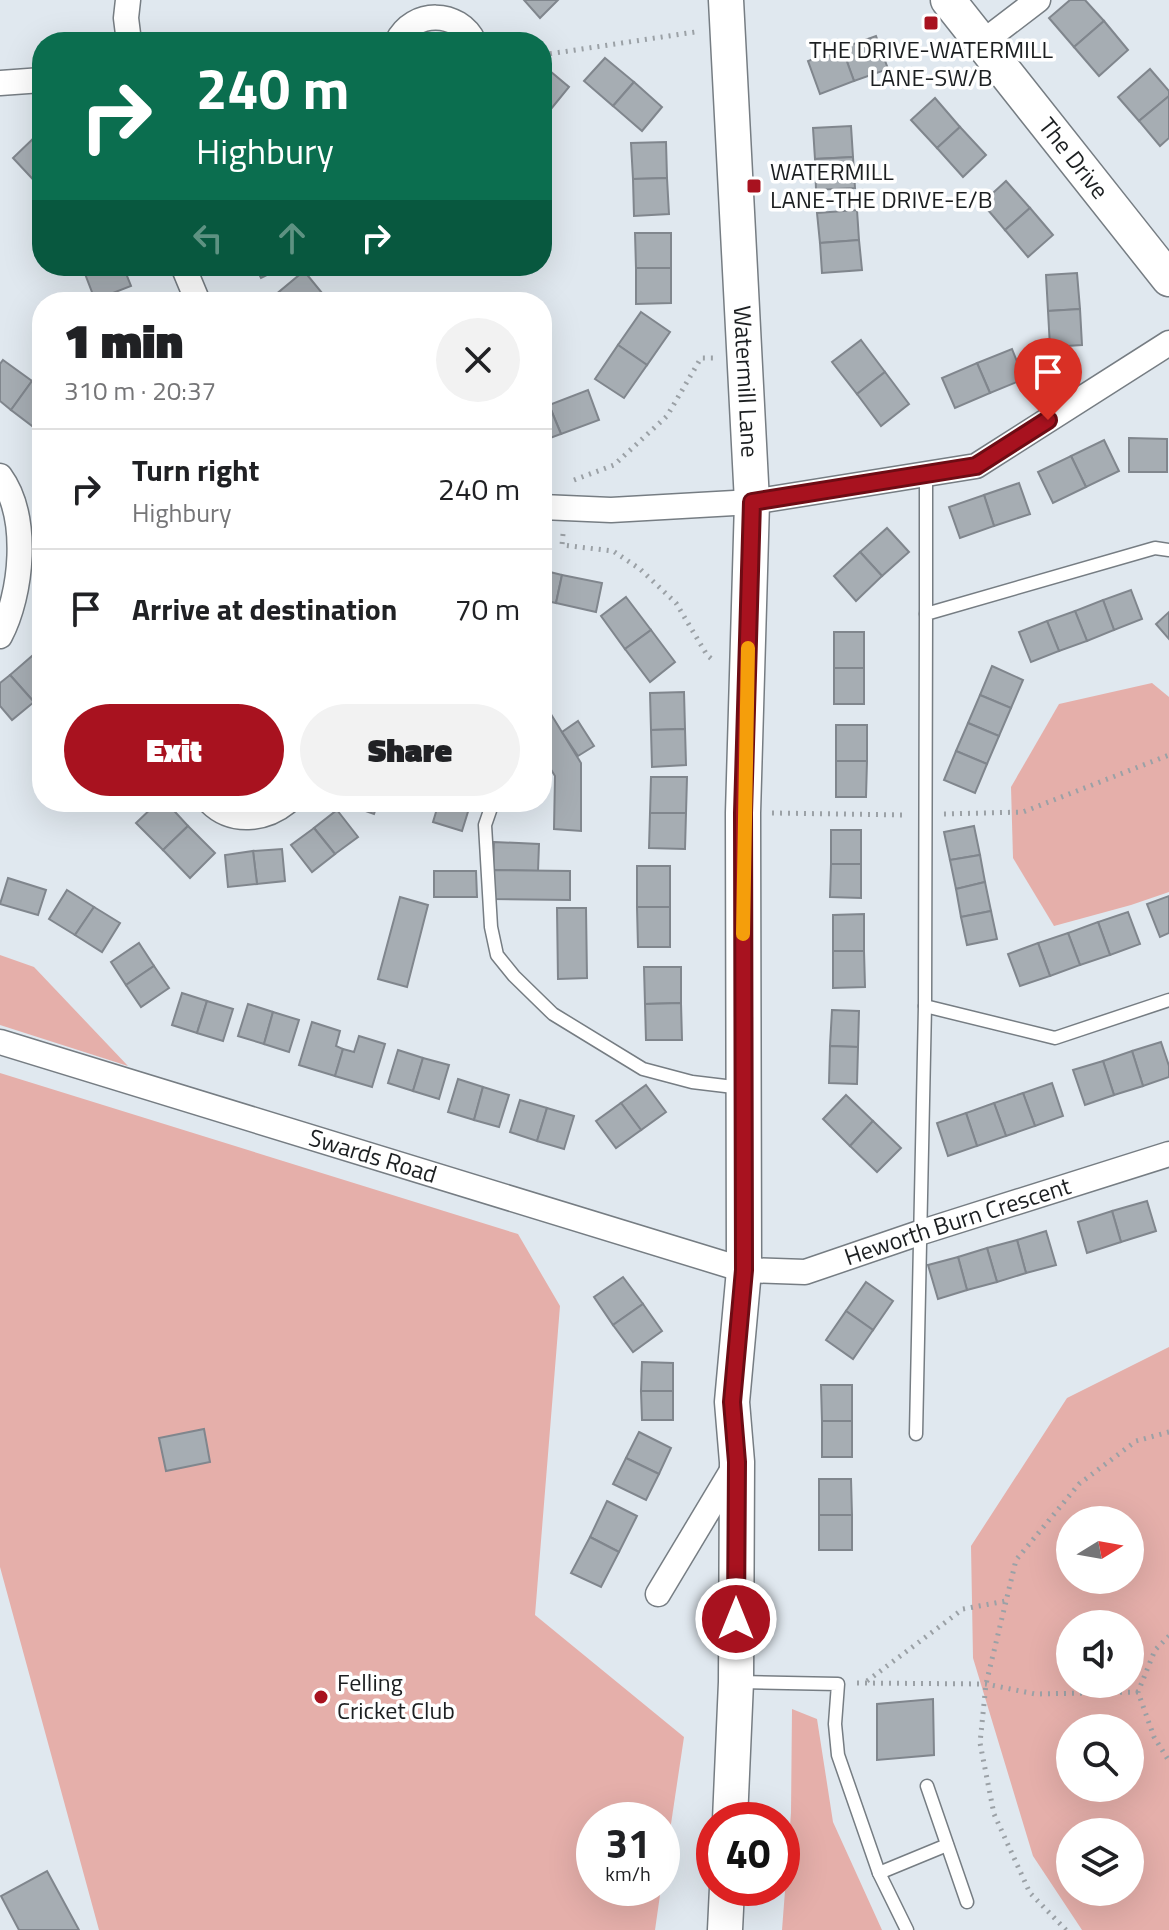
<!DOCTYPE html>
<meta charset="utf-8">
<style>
body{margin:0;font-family:"Titillium Web",sans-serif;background:#f2f2f2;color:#202124;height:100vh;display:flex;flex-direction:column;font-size:30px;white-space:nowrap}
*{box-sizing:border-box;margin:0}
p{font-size:26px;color:#757577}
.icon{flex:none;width:44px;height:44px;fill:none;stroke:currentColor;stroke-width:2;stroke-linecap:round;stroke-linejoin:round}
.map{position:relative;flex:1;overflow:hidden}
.sheet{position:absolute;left:32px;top:292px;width:520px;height:520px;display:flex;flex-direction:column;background:#fff;border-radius:32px;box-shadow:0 8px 32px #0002}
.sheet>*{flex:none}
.top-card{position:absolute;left:32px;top:32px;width:520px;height:244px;border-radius:32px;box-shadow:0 8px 32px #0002;background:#0b6e4f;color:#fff;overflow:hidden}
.needle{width:52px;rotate:79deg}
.buttons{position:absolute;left:1056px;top:1506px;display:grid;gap:16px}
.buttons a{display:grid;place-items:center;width:88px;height:88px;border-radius:50%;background:#fff;box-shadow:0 8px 32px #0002;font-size:40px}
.speed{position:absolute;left:576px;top:1802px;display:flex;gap:16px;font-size:40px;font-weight:700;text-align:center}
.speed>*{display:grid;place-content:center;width:104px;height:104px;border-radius:50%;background:#fff;box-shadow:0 8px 32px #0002;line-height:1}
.speed small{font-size:20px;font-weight:400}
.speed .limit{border:12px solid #d22;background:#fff;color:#111}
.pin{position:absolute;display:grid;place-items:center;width:68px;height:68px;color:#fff;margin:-82px -34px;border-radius:50% 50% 50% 0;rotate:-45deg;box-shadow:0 0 8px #0007}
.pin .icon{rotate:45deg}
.me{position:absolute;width:88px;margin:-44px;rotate:0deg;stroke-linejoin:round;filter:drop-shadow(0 0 6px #0008)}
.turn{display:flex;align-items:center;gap:28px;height:168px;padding:0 32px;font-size:36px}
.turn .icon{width:104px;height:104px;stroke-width:2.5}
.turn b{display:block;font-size:56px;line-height:68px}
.lanes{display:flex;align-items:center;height:76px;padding:0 32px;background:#0003;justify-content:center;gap:40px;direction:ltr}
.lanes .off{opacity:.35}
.round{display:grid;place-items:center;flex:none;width:84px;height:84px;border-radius:42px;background:#f2f2f2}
.head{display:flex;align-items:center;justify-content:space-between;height:136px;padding:0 32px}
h1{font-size:48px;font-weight:800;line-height:60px}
.cta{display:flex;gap:16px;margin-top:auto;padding:16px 32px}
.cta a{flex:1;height:92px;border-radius:48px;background:#a8121f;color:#fff;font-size:32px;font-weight:800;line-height:92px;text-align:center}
.cta a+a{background:#f2f2f2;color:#202124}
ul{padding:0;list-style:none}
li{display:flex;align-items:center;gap:24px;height:120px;padding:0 32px;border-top:2px solid #e0e0e0}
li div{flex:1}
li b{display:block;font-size:30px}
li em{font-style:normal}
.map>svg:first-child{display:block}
</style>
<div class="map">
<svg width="1169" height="1930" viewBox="0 0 1169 1930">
<rect width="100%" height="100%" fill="#e0e8ef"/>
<g fill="#e5afaa" fill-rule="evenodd">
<path d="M1152,683L1169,697V892L1131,905L1054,926L1013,858L1011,787L1059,704Z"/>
<path d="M0,955L34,967L128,1066L0,1025Z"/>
<path d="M0,1073L518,1234L560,1306L535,1615L684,1737L662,1884V1820H594V1888H661L655,1930H99L0,1567Z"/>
<path d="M1169,1347V1930H1082L1033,1856L973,1658L971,1546L1067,1398ZM1070,1520H1130V1580H1070ZM1070,1624H1130V1684H1070ZM1070,1728H1130V1788H1070ZM1070,1832H1130V1892H1070Z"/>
<path d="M792,1709L817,1719L833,1822L882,1930H782L791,1813Z"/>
</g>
<g fill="#a6adb3" stroke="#80868d" stroke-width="2">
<path d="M524,0H558L540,18Z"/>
<path d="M1070,0H1085L1104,21L1074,47L1049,18Z"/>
<path d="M1104,21L1128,50L1099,76L1074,47Z"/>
<path d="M876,36L888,69L854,81L842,48Z"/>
<path d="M842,48L854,81L820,94L808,61Z"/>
<path d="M605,58L634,82L613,106L584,81Z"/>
<path d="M544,66L569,87L551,109L542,101Z"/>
<path d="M1150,69L1169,91V96L1139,121L1118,97Z"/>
<path d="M634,82L662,107L642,131L613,106Z"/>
<path d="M1169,96V138L1160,146L1139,121Z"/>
<path d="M935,98L960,127L937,148L911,120Z"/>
<path d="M851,126L853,157L815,159L813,128Z"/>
<path d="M960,127L986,155L963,177L937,148Z"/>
<path d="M38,134L42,138L41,188L13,158Z"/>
<path d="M666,142L667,178L633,179L631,143Z"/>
<path d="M853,157L855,188L816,190L815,159Z"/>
<path d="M667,178L669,214L634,216L633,179Z"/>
<path d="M1006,181L1030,208L1005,230L982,203Z"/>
<path d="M1030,208L1053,235L1028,257L1005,230Z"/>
<path d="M857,210L859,240L820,243L817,213Z"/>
<path d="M635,233H671V268H636Z"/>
<path d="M859,240L862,270L822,273L820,243Z"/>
<path d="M82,266H123L131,286L95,300Z"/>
<path d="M255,266H285L261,278Z"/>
<path d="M636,268H671V303L636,304Z"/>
<path d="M304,271L327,299L323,302H279L274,296Z"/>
<path d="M1077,273L1080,309L1048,311L1046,275Z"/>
<path d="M1080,309L1082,345L1050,347L1048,311Z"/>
<path d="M641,312L670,332L647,365L618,345Z"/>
<path d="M861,340L885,372L857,394L832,362Z"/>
<path d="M618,345L647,365L624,398L595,379Z"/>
<path d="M1012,349L1024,379L990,393L977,363Z"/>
<path d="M3,360L32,381L11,410L0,401V364Z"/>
<path d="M977,363L990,393L955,408L942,378Z"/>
<path d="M885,372L909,404L881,426L857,394Z"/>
<path d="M32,381L42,389V429L40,432L11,410Z"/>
<path d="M588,390L599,420L561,434L549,405Z"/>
<path d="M549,405L561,434L542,441V408Z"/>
<path d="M1129,438L1167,439V472H1129Z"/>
<path d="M1104,440L1119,471L1086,487L1071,456Z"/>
<path d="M1071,456L1086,487L1053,503L1038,472Z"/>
<path d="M1019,483L1030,514L994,526L984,495Z"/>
<path d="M984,495L994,526L960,538L949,507Z"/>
<path d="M887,528L909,552L882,576L860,552Z"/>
<path d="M860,552L882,576L856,601L834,576Z"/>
<path d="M542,570L562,575L556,603L542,600Z"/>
<path d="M562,575L602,583L596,612L556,603Z"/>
<path d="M1131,590L1142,619L1114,630L1103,600Z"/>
<path d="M626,597L651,630L625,649L601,616Z"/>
<path d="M1103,600L1114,630L1087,641L1075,611Z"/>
<path d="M1075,611L1087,641L1059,651L1047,621Z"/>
<path d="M1169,612V639L1156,624Z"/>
<path d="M1047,621L1059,651L1031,662L1019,632Z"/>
<path d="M651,630L675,662L650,682L625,649Z"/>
<rect x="834" y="632" width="30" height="36"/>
<path d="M32,656L42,668V695L34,702L10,675Z"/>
<path d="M992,666L1023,680L1011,708L980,695Z"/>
<rect x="834" y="668" width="30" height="36"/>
<path d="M10,675L34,702L12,720L0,706V683Z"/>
<path d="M684,692L685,729L651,730L650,693Z"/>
<path d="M980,695L1011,708L999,736L968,723Z"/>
<path d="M549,711L581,763V831L554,829L555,776L542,755V716Z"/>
<path d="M578,721L594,746L578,756L562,732Z"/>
<path d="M968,723L999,736L987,764L956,751Z"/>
<rect x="836" y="725" width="31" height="36"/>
<path d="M685,729L686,765L652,767L651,730Z"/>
<path d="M956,751L987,764L975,793L944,780Z"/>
<path d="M836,761H867L866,797H836Z"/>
<path d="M651,777H687L686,813H650Z"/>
<path d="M158,802H166L188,826L163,850L136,823Z"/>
<path d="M340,802H378L374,814Z"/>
<path d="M439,802H471L462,831L433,822Z"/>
<path d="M337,810L358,837L335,854L314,828Z"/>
<path d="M650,813H686L685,849L649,848Z"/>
<path d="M188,826L215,853L190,878L163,850Z"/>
<path d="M974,826L980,855L950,860L944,832Z"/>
<path d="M314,828L335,854L312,872L291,845Z"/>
<rect x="831" y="830" width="30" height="34"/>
<path d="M494,842L539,844L538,871L493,870Z"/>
<path d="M282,849L285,881L257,884L253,851Z"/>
<path d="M253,851L257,884L228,887L225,855Z"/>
<path d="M980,855L985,882L956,889L950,860Z"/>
<path d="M831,864H861V898L830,897Z"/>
<rect x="637" y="866" width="33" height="41"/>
<path d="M493,870L570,871V900L493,899Z"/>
<path d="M434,871H476L477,897H434Z"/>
<path d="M8,878L46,890L38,915L0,904Z"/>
<path d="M985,882L991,911L961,917L956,889Z"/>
<path d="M67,890L94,907L75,935L49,919Z"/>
<path d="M1169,896V933L1160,937L1147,904Z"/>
<path d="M400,897L428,905L407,987L378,979Z"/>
<path d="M94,907L120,923L102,952L75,935Z"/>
<path d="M637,907H670V947H638Z"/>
<path d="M557,908H586L587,978L558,979Z"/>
<path d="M991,911L997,939L967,945L961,917Z"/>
<path d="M1128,912L1140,944L1110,955L1098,922Z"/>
<path d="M864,914V951H833V915Z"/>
<path d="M1098,922L1110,955L1080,965L1068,933Z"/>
<path d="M1068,933L1080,965L1050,976L1038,943Z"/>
<path d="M139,943L154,966L126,985L111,962Z"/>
<path d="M1038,943L1050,976L1020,986L1008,954Z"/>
<path d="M833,951H864L865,987L833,988Z"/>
<path d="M154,966L169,988L141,1007L126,985Z"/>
<path d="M644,967H681V1003L645,1004Z"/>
<path d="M182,993L207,1001L197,1033L172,1025Z"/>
<path d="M207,1001L233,1009L223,1041L197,1033Z"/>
<path d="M681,1003L682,1040H646L645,1004Z"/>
<path d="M248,1004L273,1012L264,1044L238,1036Z"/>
<path d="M832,1010L859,1011L858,1047L830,1046Z"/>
<path d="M273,1012L299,1020L289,1052L264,1044Z"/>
<path d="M312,1022L340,1031L336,1046L343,1049L335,1076L299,1065Z"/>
<path d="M359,1036L385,1044L372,1087L335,1076L343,1049L354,1052Z"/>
<path d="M1161,1042L1169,1066V1077L1143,1086L1132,1051Z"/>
<path d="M830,1046L858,1047L857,1084L829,1083Z"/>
<path d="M398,1050L423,1058L413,1091L388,1083Z"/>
<path d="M1132,1051L1143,1086L1114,1095L1103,1061Z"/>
<path d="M423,1058L449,1065L439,1099L413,1091Z"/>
<path d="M1103,1061L1114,1095L1085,1105L1073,1070Z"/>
<path d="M458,1079L483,1087L474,1120L448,1112Z"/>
<path d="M1052,1083L1063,1116L1035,1126L1023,1093Z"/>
<path d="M646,1085L666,1112L641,1130L621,1103Z"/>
<path d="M483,1087L509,1095L499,1127L474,1120Z"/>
<path d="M1023,1093L1035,1126L1006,1136L994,1103Z"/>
<path d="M846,1095L873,1121L850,1146L823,1119Z"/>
<path d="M520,1100L547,1108L537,1141L510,1132Z"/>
<path d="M621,1103L641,1130L616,1148L596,1121Z"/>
<path d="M994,1103L1006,1136L977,1146L966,1113Z"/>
<path d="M547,1108L574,1116L564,1149L537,1141Z"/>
<path d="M966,1113L977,1146L948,1156L937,1123Z"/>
<path d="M873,1121L901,1148L877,1172L850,1146Z"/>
<path d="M1147,1201L1156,1231L1121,1242L1112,1211Z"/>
<path d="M1112,1211L1121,1242L1087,1253L1078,1222Z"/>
<path d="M1046,1231L1056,1265L1026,1273L1017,1240Z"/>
<path d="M1017,1240L1026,1273L997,1282L987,1248Z"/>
<path d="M987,1248L997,1282L967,1290L958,1257Z"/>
<path d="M958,1257L967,1290L938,1299L928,1265Z"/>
<path d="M623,1277L643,1304L613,1325L594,1297Z"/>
<path d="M866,1282L893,1301L873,1330L846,1311Z"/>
<path d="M643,1304L662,1331L633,1352L613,1325Z"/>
<path d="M846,1311L873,1330L853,1359L826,1340Z"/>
<path d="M642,1362L673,1363V1391H641Z"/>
<path d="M821,1385H852V1421H822Z"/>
<path d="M641,1391H673V1420H642Z"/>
<rect x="822" y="1421" width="30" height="36"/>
<path d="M204,1429L210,1462L166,1471L159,1438Z"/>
<path d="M639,1432L671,1448L659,1474L626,1458Z"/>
<path d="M626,1458L659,1474L646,1500L613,1484Z"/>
<path d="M819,1479H851L852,1515H819Z"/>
<path d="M607,1501L637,1516L619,1552L590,1537Z"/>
<rect x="819" y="1515" width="33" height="35"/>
<path d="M590,1537L619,1552L601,1587L571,1573Z"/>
<path d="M933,1699L934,1755L877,1760V1704Z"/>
<path d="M47,1871L79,1930H19L1,1896Z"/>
</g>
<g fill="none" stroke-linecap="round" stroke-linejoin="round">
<defs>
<g id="lane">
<path d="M926,614V474"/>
<path d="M493,802L485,825L491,927L497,955L514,976L553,1014L643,1069L692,1082L742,1088"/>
<path d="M925,1006L1055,1038L1169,1000"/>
<path d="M916,1434L925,1006L926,614L1155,548L1169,550"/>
<path d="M739,1682L838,1684L835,1724L838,1755L879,1873L907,1930"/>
<path d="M927,1786L967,1902"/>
<path d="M879,1873L947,1845"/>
</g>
<g id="street">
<path d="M128,0L126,18L129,42"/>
<path d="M397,42C413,9 459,10 474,42"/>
<path d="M983,42L1038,0"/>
<path d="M0,83L42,80"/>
<path d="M183,266L198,302"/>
<path d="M0,476C30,517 22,594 0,636"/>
<path d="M542,507L611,510L752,502L976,466L1169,343"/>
<path d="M210,802C232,824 265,820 287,802"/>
<path id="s1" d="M0,1042L744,1270L805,1272L922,1232L1169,1154"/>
<path d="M658,1594L736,1464"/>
</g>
<g id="secondary">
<path id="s2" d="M726,0L752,502L743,813L744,1270L732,1402L737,1462L736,1682L730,1820"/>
<path id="s3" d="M948,0L1169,279"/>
<path d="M725,1930L727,1888"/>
</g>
</defs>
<use href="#lane" stroke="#767d83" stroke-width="15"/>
<use href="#street" stroke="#767d83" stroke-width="27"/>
<use href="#secondary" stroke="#767d83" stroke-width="37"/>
<g stroke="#9ba1a6" stroke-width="5" stroke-dasharray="2 6" stroke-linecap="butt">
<path d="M542,55L695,32"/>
<path d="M574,480L614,465L667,416L701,358H713"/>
<path d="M563,534L562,545L613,551L640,569L676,603L707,655L714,661"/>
<path d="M772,813L906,815"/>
<path d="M944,814L1023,812L1169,755"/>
<path d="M1169,1636L1155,1650L1138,1692L1154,1737L1169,1761"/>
<path d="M867,1681L963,1609L1006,1601"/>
<path d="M857,1683L986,1684L1035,1694L1138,1692"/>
<path d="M1066,1930L1030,1893L994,1814L980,1743L986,1684L1016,1560L1079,1484L1136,1441L1169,1432"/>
</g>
<use href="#lane" stroke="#fff" stroke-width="12"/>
<use href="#street" stroke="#fff" stroke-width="24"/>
<use href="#secondary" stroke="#fff" stroke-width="34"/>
</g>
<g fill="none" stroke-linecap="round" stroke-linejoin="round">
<defs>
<path id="route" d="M736,1619L737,1462L732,1402L744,1270L743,813L752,502L976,466L1048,420"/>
</defs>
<use href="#route" stroke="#6d0c14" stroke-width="20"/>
<use href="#route" stroke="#a8121f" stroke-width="14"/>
<path stroke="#f59e0b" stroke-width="14" d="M743,934L748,648"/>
</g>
<g fill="#a8121f" stroke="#fff" stroke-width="3">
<rect x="923" y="15" width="16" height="16" rx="4"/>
<rect x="746" y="178" width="16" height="16" rx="4"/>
<circle cx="321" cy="1697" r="8"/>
</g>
<g text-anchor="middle" stroke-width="7" stroke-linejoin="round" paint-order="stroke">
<g font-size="24" fill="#1c1f21" stroke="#fff" text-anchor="start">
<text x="931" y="58" text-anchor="middle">THE DRIVE-WATERMILL<tspan x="931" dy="28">LANE-SW/B</tspan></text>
<text x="770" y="180">WATERMILL<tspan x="770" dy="28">LANE-THE DRIVE-E/B</tspan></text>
<text x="337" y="1691">Felling<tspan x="337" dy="28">Cricket Club</tspan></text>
</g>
<g font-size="24" fill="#1c1f21" stroke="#fff">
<text dy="8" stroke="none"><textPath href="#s3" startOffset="202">The Drive</textPath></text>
<text dy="8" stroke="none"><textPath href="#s2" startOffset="382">Watermill Lane</textPath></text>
<text dy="8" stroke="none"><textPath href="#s1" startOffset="390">Swards Road</textPath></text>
<text dy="8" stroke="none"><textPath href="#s1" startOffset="1000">Heworth Burn Crescent</textPath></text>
</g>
</g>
</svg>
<div class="buttons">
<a><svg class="needle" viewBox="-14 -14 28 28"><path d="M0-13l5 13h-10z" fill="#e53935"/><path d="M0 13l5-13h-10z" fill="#757577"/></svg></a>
<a><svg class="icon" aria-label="sound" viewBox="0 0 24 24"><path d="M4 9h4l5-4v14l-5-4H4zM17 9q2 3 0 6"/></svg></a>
<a><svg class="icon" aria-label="search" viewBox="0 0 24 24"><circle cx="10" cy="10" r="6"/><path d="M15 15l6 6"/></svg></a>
<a><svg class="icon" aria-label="layers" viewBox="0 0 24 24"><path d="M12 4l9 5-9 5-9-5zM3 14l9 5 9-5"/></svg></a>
</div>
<div class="speed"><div>31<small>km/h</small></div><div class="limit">40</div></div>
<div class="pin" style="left:1048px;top:420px;background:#d93025"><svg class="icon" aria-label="arrive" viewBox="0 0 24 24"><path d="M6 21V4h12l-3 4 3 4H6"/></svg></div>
<svg class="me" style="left:736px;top:1619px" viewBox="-20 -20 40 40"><circle r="17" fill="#a8121f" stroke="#fff" stroke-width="3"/><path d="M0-11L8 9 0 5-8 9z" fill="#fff"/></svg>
<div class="top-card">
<div class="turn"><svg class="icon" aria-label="right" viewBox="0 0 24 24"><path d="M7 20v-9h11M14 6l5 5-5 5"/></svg><div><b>240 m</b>Highbury</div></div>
<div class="lanes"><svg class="icon off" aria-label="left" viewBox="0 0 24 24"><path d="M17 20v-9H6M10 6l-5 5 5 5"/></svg><svg class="icon off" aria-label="ahead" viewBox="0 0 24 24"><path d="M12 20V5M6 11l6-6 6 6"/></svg><svg class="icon" aria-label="right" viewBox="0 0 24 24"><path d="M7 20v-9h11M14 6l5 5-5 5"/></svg></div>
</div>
<section class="sheet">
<div class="head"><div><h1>1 min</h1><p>310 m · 20:37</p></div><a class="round"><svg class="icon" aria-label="close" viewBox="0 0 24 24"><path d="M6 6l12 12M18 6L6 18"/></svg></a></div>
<ul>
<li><svg class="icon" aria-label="right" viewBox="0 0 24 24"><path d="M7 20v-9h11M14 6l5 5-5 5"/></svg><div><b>Turn right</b><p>Highbury</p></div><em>240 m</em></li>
<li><svg class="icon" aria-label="arrive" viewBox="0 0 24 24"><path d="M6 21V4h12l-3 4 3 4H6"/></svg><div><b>Arrive at destination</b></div><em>70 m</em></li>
</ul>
<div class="cta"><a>Exit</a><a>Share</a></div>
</section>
</div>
